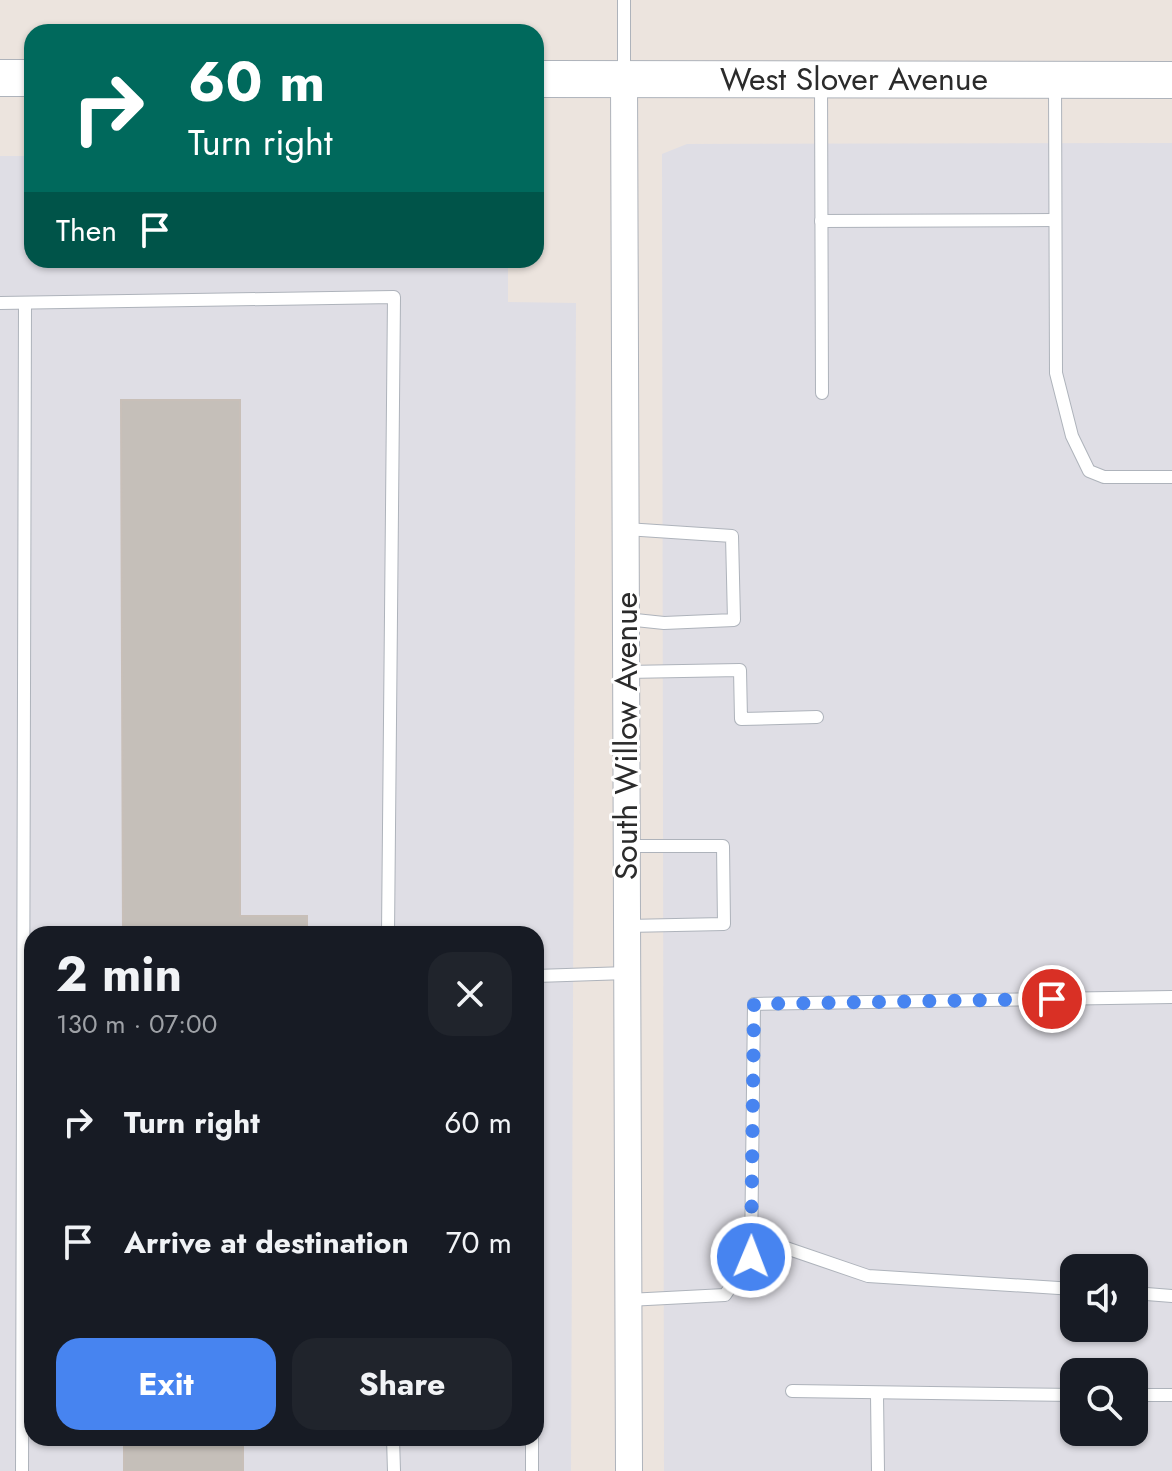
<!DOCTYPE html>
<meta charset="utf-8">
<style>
body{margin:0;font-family:Jost,sans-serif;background:#20242c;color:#f1f3f6;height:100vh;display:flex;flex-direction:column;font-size:30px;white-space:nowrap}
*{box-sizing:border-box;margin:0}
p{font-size:26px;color:#9ea1a6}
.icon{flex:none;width:44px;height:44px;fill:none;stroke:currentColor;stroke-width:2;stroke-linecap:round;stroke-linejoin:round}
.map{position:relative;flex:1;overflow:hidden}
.details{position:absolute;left:24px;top:926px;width:520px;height:520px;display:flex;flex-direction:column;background:#171b24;border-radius:24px;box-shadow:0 2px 6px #0004}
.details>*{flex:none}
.banner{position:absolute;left:24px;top:24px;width:520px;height:244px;border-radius:24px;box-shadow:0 2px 6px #0004;background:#00695c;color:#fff;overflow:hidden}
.buttons{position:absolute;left:1060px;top:1254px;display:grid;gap:16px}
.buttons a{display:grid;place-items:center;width:88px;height:88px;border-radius:16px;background:#171b24;box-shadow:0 2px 6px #0004;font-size:40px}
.pin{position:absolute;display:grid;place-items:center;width:68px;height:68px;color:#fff;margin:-34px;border:4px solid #fff;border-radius:50%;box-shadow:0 2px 8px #0007}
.me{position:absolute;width:88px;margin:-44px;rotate:1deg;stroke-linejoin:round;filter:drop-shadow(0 0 6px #0008)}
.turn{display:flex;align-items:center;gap:28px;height:168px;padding:0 32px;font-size:36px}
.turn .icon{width:104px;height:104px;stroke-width:2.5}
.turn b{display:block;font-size:56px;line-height:68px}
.then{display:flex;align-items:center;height:76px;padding:0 32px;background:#0003;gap:16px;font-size:30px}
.round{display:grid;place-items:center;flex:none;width:84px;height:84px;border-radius:24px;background:#20242c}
.headline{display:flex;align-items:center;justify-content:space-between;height:136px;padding:0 32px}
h1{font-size:48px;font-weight:700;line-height:60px}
.cta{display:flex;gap:16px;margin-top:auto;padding:16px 32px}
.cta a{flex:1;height:92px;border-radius:24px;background:#4784f0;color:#fff;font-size:32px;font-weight:700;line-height:92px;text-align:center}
.cta a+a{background:#20242c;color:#f1f3f6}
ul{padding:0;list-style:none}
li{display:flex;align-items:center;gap:24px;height:120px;padding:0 32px}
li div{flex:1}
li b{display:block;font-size:30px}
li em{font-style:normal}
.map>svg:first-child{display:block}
</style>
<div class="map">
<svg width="1172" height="1471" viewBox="0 0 1172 1471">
<rect width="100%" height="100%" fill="#ece4de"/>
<g fill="#dfdee5" fill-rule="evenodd">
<path d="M1172,143V1471H664L662,154L687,144ZM1074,1268H1134V1328H1074ZM1074,1372H1134V1432H1074Z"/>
<path d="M0,156H32V260H508V302L576,303L571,1471H0ZM32,934H536V1438H32Z"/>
</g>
<g fill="#c5bfb9" stroke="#c8bfb8" stroke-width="2">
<path d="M121,400H240V916H307V934H123Z"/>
<rect x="124" y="1438" width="119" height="33"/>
</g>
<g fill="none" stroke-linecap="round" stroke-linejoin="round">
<defs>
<g id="lane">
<path d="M624,0V77"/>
<path d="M821,82L822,393"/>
<path d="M1055,83L1056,373L1072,436L1089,471L1104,477H1172"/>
<path d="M821,221L1054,220"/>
<path d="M0,303L394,297L388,934"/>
<path d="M626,529L732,536L734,620L664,623L626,619"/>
<path d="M626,672L740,670L741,719L817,717"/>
<path d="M627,846H723L724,924L627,926"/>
<path d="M536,976L627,973"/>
<path d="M751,1236L868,1276L1074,1289"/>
<path d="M1134,1293L1172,1296"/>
<path d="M628,1300L725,1295L751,1257L754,1004L1172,997"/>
<path d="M792,1391L1074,1395"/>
<path d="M877,1395L878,1471"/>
<path d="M1134,1395H1172"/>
<path d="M393,1438L394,1471"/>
<path d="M22,1471L25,303"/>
<path d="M532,1471V1438"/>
</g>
<path id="street" d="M624,79L629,1471"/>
<g id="secondary">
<path d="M0,78H32"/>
<path d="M536,79L1172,80"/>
</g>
</defs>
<use href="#lane" stroke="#aeb3bb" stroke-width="14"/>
<use href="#street" stroke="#aeb3bb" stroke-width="28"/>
<use href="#secondary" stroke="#aeb3bb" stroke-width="38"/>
<use href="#lane" stroke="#fff" stroke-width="12"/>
<use href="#street" stroke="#fff" stroke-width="26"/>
<use href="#secondary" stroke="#fff" stroke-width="36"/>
</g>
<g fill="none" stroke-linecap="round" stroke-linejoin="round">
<path stroke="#4784f0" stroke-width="14" stroke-dasharray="0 25.2" d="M751,1257L754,1004L1052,999"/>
</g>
<g text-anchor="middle" stroke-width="6" stroke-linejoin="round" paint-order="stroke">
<g font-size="32" fill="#2b2b2b" stroke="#fff">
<text x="854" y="90">West Slover Avenue</text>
<text transform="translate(626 736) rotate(-90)" y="11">South Willow Avenue</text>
</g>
</g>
</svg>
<div class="buttons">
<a><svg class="icon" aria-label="sound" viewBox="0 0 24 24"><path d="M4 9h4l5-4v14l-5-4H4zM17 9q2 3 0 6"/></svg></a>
<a><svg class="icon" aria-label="search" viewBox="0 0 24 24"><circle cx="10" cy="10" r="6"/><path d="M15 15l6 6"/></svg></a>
</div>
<div class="pin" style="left:1052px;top:999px;background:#d93025"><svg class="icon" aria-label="arrive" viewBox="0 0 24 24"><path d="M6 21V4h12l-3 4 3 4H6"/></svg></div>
<svg class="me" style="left:751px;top:1257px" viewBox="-20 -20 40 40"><circle r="17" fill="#4784f0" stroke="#fff" stroke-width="3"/><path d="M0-11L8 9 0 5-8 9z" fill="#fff"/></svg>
<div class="banner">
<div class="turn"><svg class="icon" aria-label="right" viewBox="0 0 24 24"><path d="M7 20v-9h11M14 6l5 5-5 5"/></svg><div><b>60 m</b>Turn right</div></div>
<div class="then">Then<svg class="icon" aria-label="arrive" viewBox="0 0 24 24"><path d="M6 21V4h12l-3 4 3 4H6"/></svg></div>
</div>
<section class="details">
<div class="headline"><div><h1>2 min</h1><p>130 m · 07:00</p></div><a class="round"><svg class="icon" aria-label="close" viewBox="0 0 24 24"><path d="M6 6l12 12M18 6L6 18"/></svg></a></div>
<ul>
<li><svg class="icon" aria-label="right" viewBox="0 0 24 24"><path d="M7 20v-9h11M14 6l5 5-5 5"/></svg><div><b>Turn right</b></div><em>60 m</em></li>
<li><svg class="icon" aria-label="arrive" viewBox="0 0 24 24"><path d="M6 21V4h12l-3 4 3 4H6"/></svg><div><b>Arrive at destination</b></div><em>70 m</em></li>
</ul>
<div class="cta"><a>Exit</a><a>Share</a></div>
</section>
</div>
